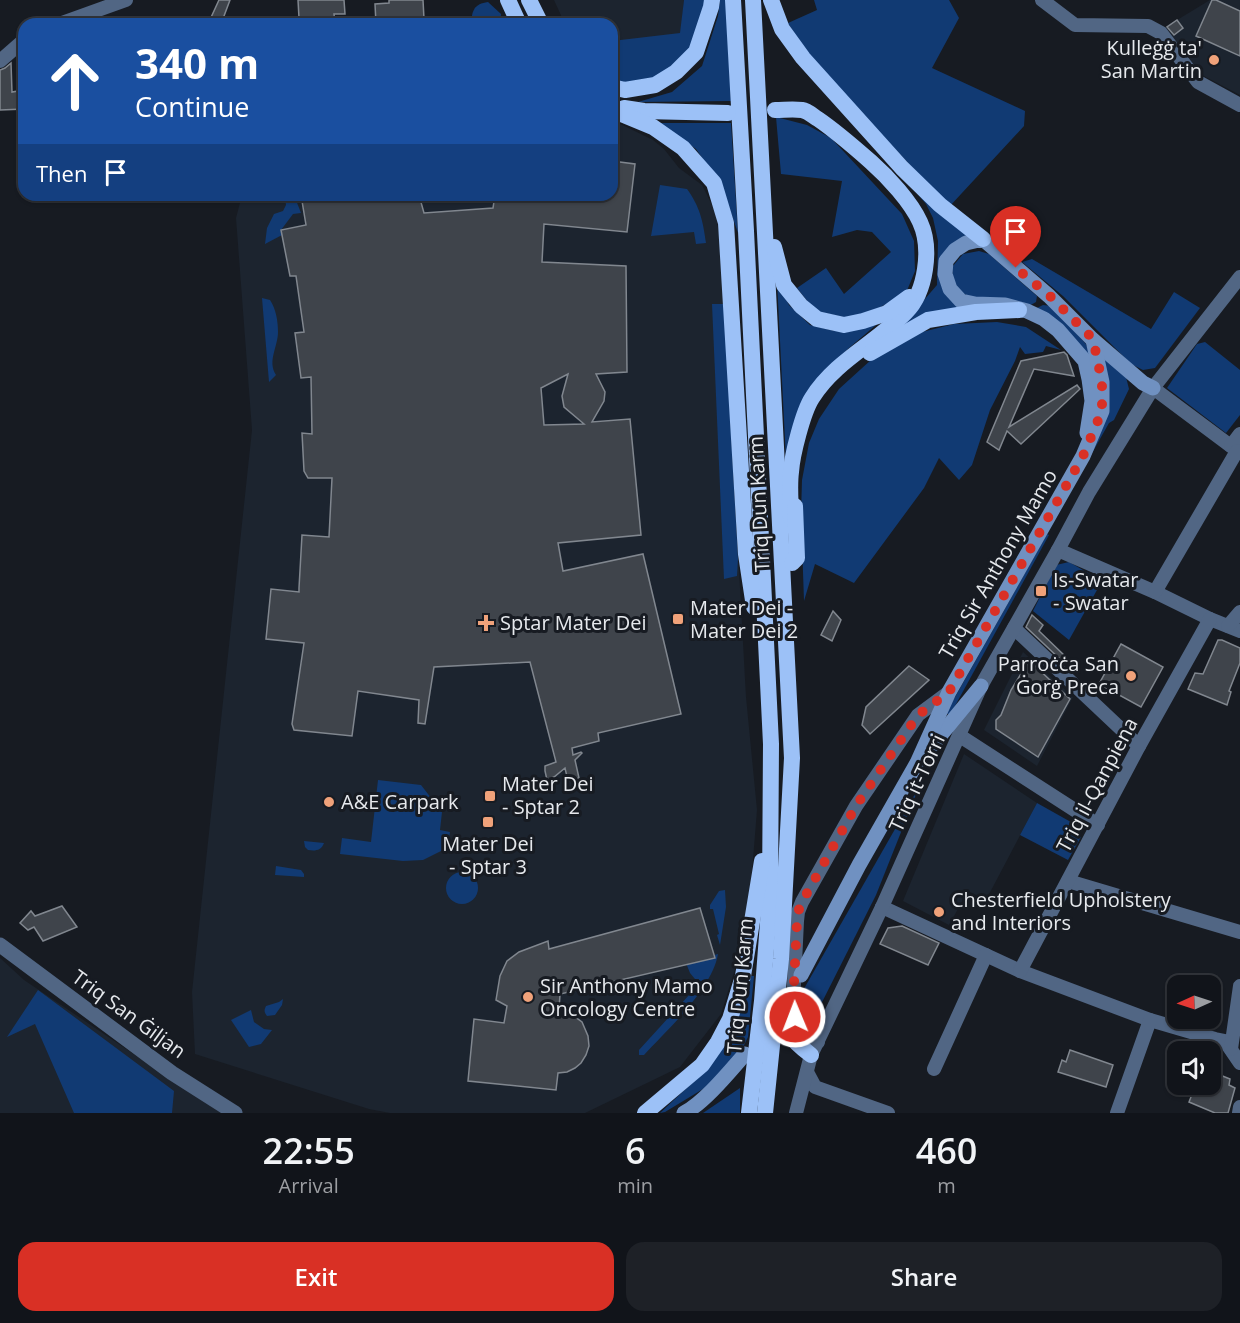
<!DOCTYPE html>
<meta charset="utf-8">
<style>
body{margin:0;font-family:"Open Sans",sans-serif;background:#1e2127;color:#f1f3f6;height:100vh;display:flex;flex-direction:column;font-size:22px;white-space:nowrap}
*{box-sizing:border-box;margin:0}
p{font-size:20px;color:#9c9ea2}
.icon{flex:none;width:33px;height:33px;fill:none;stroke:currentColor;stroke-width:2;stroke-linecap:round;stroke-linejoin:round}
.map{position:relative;height:1113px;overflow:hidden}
.drawer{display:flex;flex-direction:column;background:#11141a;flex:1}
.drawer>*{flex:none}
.banner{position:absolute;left:18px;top:18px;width:600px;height:183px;border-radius:18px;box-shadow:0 2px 4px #0004,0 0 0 2px #303339;background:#1a4fa0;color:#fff;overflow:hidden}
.needle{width:39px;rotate:267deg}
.tools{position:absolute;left:1167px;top:975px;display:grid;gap:12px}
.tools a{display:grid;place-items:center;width:54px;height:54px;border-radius:12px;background:#11141a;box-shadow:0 2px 4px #0004,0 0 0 2px #303339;font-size:30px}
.pin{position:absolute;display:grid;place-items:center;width:51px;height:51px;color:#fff;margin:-62px -26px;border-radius:50% 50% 50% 0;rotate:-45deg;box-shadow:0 0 6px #0007}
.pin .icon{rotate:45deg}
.me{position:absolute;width:66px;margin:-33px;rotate:359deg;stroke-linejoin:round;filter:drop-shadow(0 0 4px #0008)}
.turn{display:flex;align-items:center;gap:21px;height:126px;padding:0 18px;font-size:27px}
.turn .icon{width:78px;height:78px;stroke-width:2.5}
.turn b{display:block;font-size:42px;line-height:51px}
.then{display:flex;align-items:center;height:57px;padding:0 18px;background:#0003;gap:12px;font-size:22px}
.eta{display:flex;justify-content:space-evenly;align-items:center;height:102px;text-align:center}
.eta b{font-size:36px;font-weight:600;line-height:42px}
.button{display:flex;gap:12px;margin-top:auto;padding:12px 18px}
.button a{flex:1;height:69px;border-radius:18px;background:#d93025;color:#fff;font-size:24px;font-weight:600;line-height:69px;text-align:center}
.button a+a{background:#1e2127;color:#f1f3f6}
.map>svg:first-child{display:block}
</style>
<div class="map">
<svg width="1240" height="1113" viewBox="0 0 1240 1113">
<rect width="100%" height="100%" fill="#171b22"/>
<g fill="#1c242f">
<path d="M554,0H684L681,33L612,47V24H565Z"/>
<path d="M1210,0H1240V95L1200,74L1164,28Z"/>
<path d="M612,120L653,140L664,149L679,168L702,185L715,211L721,244L746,697L757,810L749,909L735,969L721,1014L680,1067L585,1113H390L369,1109L195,1054L192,992L252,430L236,218L242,195H612Z"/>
<path d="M1023,652L1073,697L1037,766L984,730Z"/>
<path d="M964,754L1037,803L986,900L968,891L949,925L903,901Z"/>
<path d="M0,958L24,980L221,1113H0Z"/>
</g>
<g fill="#113a73">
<path d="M684,0H705L694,47L651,83L612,84V41L680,33Z"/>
<path d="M720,0H726L731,101L638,102L672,92L702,66L718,16Z"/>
<path d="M814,0H949L959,18L932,68L1025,111L1024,126L949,207L807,54L788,23L817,10Z"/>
<path d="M488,2L501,14L500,24H471C472,10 474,4 488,2Z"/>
<path d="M776,117L807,125L831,138L902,214L914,241L915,271L906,293L857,320L815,311L797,288L826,268L844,294L891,252L872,232L857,230L832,237L842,181L781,174Z"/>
<path d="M659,123H731L738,233L722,187L696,149Z"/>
<path d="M660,185L687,189C700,207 703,221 706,243L696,244L694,232L651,236Z"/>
<path d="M916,192L970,235L942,263L967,308L886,338L912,314L937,285L938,241L933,218L926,204Z"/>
<path d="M288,195H294L301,213L293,214L281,230L282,235L265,244L267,228L274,214L283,211L286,205L285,197Z"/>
<path d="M979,251L989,254L1037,296L1036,302L1029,306L975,299L962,293L953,282L952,267L963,254Z"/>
<path d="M1032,259L1151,329L1174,292L1200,308L1155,368L1143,370L1131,364L1063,296L1022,262Z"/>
<path d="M777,281L789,305L810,325L835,331L876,325L849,348L823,373L786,460Z"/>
<path d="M262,298L270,300C276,309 278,321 278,332C278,347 267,361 276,375L269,382Z"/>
<path d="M712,304H724L738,559L737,576L724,579Z"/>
<path d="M1043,305L1052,306L1086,344L1098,373L1093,374L1035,309Z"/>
<path d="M997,322L1026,327L1061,350L1046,346L1043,352L1025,354L1020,347L1015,361L990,410L972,465L959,480L939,458L924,488L854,583L815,564L804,601L801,514L802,480L809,443L819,419L839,389L872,359L918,333L954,324Z"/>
<path d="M1205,342L1240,370V415L1226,433L1167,388L1197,344Z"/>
<path d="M1100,355L1126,377L1129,389L1114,420L1109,423L1078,478Z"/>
<path d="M1047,534L1049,535L950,715L946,713Z"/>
<path d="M1069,562L1102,581L1069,640L1033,611L1056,565Z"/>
<path d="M378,780L421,785L442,812L440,830L450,832L448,843L441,851L423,860L403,861L340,854L342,838L371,842Z"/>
<path d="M919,787L876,895L809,1028L797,1007L801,994Z"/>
<path d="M1037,803L1078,826L1081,837L1068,860L1020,835Z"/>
<path d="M304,841L324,843C321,851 315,851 308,850L305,847Z"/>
<path d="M276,866L301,870L304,874V877L275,875Z"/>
<circle cx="462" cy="888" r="16"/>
<path d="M725,890L726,907L720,945L717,935L719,934L713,909H710V905L719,891Z"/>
<path d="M718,954C712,989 668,1029 644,1055H639V1050L690,994L699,990V979H695L690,973L686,963Z"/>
<path d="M749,976H754L748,1037L735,1063L703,1089L665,1112L660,1113L705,1071Z"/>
<path d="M38,990L174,1091L172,1113H74L35,1024L7,1037Z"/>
<path d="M283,999L282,1005L275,1015L267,1016C264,1012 264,1010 266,1006L279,1002Z"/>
<path d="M251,1010L254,1022L264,1029L272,1030L261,1044L249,1047L231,1020Z"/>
<path d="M740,1088V1113H703Z"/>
</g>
<g fill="#3f444b" stroke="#81878f" stroke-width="1.5" fill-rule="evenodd">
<path d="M219,0H230L221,24H208Z"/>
<path d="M298,0H344L345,14H334L335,24H301V18H299Z"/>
<path d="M389,0H423L424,19L406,20V24H376L375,4L389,3Z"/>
<path d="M1212,0H1216L1240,11V56L1196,36Z"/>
<path d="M1177,20L1183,28L1174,35L1167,27Z"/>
<path d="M11,63L12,92L24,90V109L0,110V70L5,68Z"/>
<path d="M612,161L635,164L627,232L544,224L542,262L626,266L627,372L596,374L605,392L604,401L592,422L630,419L641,535L558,543L563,571L643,554L681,714L598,733L599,741L572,748L573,755L581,752L582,753L575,760L579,778L568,781L565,768L554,777L547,780L545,771V766L556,762L530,662L434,667L425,724L418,723L419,700L358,691L352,736L294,730L292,724L304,643L266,639L271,589L299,592V588L302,535L329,537L332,478H308L304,471L302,433L312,434L311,377L301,378L295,333L304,332L296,276H290L281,230L306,225L301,195H419L424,213L493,208L495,195H612ZM568,374L562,396L564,407L584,424L544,425L541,388Z"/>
<path d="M1064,352L1067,355L1074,376L1034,369L1009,427L1077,385L1080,389L1021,444L1007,431L999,450L987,442L1021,361Z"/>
<path d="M833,611L841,620L832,641L821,635Z"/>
<path d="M1032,615L1043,625L1039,631L1066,657L1062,661L1026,627Z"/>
<path d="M1218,640H1222L1240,648V663L1229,691L1231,692L1227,705L1188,689L1195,673L1203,674Z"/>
<path d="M1121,644L1163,667L1141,707L1099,684Z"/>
<path d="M1027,664H1033L1070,699L1038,757L996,729V720L1001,715L1011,690Z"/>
<path d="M909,666L929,680L870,734L862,725L866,707Z"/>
<path d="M62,906L77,927L43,941L34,927L28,930L20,923L31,911L35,916Z"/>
<path d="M700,908L715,958L560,994L559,1010L571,1014L582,1022L588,1036L589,1046L586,1055L581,1063L575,1068L567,1072L558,1073L556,1090L468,1081L474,1019L504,1023L507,1006L496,1000L500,976L507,961L519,952L548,941L549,949Z"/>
<path d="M902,926L939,943L928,965L880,944L888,928Z"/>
<path d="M1070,1050L1113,1065L1106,1087L1058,1072L1062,1060L1066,1062Z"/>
<path d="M1210,1071L1230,1079L1229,1085L1235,1088L1228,1113H1215L1189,1102L1196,1084H1210Z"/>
</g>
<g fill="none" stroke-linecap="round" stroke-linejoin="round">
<g stroke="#516684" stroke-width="14">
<path d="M1042,0L1075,25L1148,26L1161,33L1198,82L1240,105"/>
<path d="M59,24L126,0"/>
<path d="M0,61L24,40"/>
<path d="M1153,388L1240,453"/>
<path d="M1231,446L1240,434"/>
<path d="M1058,550L1155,592L1210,619L1240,631"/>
<path d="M1155,592L1237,451"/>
<path d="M1228,626L1240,612"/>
<path d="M1014,628L1139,746"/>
<path d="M960,736L1098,825"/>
<path d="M1068,881L1240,932"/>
<path d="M882,907L1020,971L1150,1020L1215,1039L1225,1041L1240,1063"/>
<path d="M1020,971L1139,746L1210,619"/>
<path d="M818,1042C802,1030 796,1025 793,1005L797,921L798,912L802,902L856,806L918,715L949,692"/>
<path d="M1231,1049L1240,986"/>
<path d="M934,1069L986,955"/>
<path d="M807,1072L815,1087L888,1113"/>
<path d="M796,1113L811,1055L882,907L981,686L1058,550L1089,492L1153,388L1240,277"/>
<path d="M1117,1113L1150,1020"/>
<path d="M1239,1113L1240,1107"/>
</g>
<path stroke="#516684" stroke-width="15" d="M0,945L172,1073L235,1113"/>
<g stroke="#7091c1" stroke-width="15">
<path d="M1087,433L1092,401L1089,379L1085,361L1058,330L1044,319L1027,311L1005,305L975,304L961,301L950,289L945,274L946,261L955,250L966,243L983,239L1049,296L1093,340L1143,383L1153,388"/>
<path d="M930,748L981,686"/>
<path d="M801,975L859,865L917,763L949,692L1083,456L1102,411V382L1093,340"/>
<path d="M684,1113C704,1103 730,1071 745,1054"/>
</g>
<g stroke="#9cc1f7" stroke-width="16">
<path d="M508,0L519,24"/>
<path d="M529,0L541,24"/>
<path d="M733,0L746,231L771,744L770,896L762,1001L749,1113"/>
<path d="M753,0L792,758L781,959L765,1113"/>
<path d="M771,0L782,29L803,58L902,168L940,205L983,239"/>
<path d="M612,87L625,90L655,85L676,72L696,52L711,7L712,0"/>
<path d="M624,108L644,111L728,113"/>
<path d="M612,110L653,127L683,148L714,183L726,223L746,554L754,607"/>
<path d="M775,110C784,110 793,109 802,110C808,111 813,116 818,119C837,132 854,147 871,162C888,177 911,202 920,222C932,248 926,292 906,312C876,343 835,361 812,398C803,412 792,455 791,472C789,487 791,503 791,518"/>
<path d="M774,247L784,285L801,306L817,319L844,325L863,321L887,313L909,297"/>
<path d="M870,353L928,320L976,312L1019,310"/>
<path d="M792,563L797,558L795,506"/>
<path d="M783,1005C785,1033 789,1038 811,1055"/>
<path d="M645,1113L702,1065L718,1042L730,1019L743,976L762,861"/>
</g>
</g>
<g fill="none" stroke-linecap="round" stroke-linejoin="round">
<path stroke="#d93025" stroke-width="10" stroke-dasharray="0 18" d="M795,1017L793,1005L797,921L798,912L802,902L856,806L918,715L949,692L1083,456L1102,411V382L1093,339L1050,296L1016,268"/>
</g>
<g fill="#f0a27a" stroke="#171b22" stroke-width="2">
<circle cx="1214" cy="60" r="6"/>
<rect x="1035" y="585" width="12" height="12" rx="3"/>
<rect x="672" y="613" width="12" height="12" rx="3"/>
<path d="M483 614h6v6h6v6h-6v6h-6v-6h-6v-6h6z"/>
<circle cx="1131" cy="676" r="6"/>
<rect x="484" y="790" width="12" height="12" rx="3"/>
<circle cx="329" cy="802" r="6"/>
<rect x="482" y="816" width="12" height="12" rx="3"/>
<circle cx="939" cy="912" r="6"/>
<circle cx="528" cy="997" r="6"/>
</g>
<g text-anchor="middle" stroke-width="6" stroke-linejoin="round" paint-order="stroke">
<g font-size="20" fill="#e6e9ed" stroke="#171b22" text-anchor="start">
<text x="1202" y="55" text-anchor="end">Kulleġġ ta'<tspan x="1202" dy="23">San Martin</tspan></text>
<text x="1053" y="587">Is-Swatar<tspan x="1053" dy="23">- Swatar</tspan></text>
<text x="690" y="615">Mater Dei -<tspan x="690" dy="23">Mater Dei 2</tspan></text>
<text x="500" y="630">Sptar Mater Dei</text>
<text x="1119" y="671" text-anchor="end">Parroċċa San<tspan x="1119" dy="23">Ġorġ Preca</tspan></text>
<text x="502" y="791">Mater Dei<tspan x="502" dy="23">- Sptar 2</tspan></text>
<text x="341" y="809">A&amp;E Carpark</text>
<text x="488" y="851" text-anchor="middle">Mater Dei<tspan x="488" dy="23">- Sptar 3</tspan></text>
<text x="951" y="907">Chesterfield Upholstery<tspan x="951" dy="23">and Interiors</tspan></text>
<text x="540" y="993">Sir Anthony Mamo<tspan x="540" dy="23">Oncology Centre</tspan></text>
</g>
<g font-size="20" fill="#e6e9ed" stroke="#171b22">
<text transform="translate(759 504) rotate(-93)" y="7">Triq Dun Karm</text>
<text transform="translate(998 564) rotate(-60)" y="7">Triq Sir Anthony Mamo</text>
<text transform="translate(917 783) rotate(-65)" y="7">Triq it-Torri</text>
<text transform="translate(1097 785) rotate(-62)" y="7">Triq il-Qanpiena</text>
<text transform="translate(740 986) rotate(-85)" y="7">Triq Dun Karm</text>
<text transform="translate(129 1014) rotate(36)" y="7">Triq San Ġiljan</text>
</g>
</g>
</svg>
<div class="tools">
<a><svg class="needle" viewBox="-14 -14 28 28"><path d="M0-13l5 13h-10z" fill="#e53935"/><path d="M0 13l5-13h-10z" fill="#9c9ea2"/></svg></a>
<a><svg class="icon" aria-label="sound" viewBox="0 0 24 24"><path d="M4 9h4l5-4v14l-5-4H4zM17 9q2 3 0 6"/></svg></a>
</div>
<div class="pin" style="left:1016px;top:268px;background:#d93025"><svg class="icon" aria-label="arrive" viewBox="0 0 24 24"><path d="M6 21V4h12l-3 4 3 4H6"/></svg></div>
<svg class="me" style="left:795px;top:1017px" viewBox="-20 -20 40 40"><circle r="17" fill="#d93025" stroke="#fff" stroke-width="3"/><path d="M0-11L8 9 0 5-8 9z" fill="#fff"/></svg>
<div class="banner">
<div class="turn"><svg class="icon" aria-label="ahead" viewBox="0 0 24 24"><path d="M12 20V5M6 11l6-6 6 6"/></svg><div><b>340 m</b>Continue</div></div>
<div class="then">Then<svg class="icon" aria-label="arrive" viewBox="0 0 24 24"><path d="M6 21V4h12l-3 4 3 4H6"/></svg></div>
</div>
</div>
<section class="drawer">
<div class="eta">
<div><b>22:55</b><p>Arrival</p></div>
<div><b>6</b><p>min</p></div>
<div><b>460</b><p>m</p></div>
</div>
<div class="button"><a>Exit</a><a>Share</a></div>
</section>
